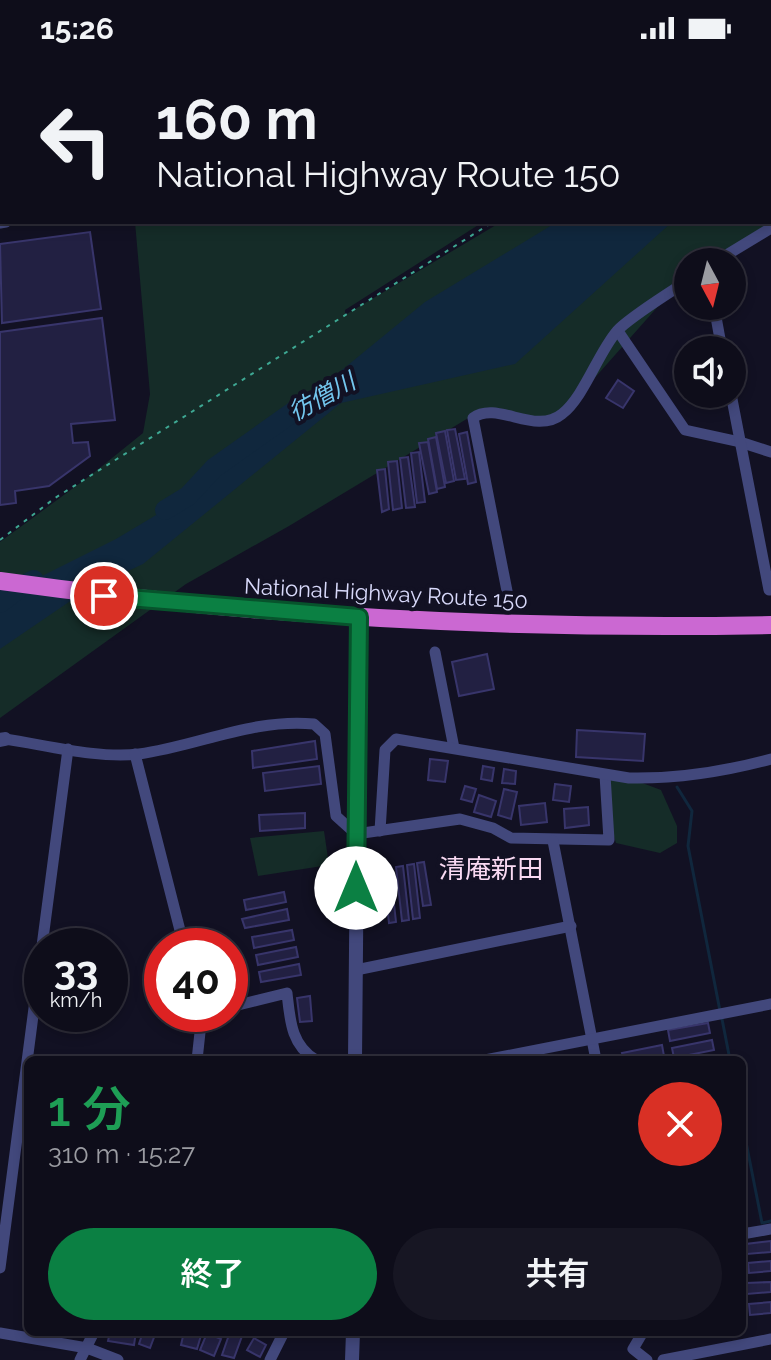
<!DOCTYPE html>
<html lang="ja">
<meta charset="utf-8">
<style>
body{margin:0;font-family:Raleway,"Noto Sans JP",sans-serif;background:#171623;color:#f1f3f6;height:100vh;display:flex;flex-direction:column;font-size:30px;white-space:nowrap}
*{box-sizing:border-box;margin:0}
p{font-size:26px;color:#9b9ca2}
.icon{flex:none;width:44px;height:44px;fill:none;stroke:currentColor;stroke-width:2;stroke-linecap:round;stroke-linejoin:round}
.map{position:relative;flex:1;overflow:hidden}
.details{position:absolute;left:24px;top:1000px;width:722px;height:280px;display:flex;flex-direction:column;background:#0e0d1a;border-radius:12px;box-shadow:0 4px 12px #0003,0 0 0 2px #2e2d39}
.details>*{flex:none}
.top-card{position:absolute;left:0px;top:0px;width:772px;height:168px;box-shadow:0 4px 12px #0003,0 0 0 2px #2e2d39;background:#0e0d1a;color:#f1f3f6;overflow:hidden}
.needle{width:52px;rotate:173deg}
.buttons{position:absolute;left:674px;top:192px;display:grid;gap:16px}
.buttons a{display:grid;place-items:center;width:72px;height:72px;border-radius:50%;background:#0e0d1a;box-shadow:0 4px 12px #0003,0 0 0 2px #2e2d39;font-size:40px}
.speed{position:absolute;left:24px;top:872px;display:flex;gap:16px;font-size:40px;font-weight:700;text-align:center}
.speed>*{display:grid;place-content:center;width:104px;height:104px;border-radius:50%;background:#0e0d1a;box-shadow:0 4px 12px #0003,0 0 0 2px #2e2d39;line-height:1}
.speed small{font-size:20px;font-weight:400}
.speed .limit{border:12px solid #d22;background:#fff;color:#111}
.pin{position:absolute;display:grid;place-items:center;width:68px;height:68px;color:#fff;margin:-34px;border:4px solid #fff;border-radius:50%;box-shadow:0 2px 8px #0007}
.me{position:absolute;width:88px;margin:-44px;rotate:0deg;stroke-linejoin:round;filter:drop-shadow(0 0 6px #0008)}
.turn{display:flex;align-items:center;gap:28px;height:168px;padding:0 24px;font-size:36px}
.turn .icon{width:104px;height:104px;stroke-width:2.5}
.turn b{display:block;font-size:56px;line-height:68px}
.round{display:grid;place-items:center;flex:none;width:84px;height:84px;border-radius:42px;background:#171623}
.headline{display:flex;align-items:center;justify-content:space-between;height:136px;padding:0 24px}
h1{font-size:48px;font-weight:600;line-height:60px;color:#1e9e55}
.cta{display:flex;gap:16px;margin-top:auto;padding:16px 24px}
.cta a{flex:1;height:92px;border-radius:48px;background:#0b8043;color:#fff;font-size:32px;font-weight:600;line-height:92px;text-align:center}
.cta a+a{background:#171623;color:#f1f3f6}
.status{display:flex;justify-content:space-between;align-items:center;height:56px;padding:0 40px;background:#0e0d1a;direction:ltr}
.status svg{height:22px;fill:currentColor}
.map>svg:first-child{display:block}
</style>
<div class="status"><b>15:26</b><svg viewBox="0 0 49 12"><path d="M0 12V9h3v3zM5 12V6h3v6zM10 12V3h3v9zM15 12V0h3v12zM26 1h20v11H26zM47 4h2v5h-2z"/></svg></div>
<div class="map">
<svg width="771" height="1304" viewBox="0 0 771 1304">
<rect width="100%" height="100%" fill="#121123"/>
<g fill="#152c28">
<rect x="244" y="0" width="527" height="2"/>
<path d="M771,5V172L719,206H688V226L669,238L561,360L470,361L289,470L186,528L0,662V486L91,419L143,377L150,338L135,166H483L345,254V259L501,166H770Z"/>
<path d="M605,719L629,722L661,734L677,770V787L660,797L616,787L607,759Z"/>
<path d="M324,775L329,809L258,820L250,782Z"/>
</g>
<path fill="#10273d" d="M557,166H672L515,308L341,347L143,508L85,535L0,593V550L22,530L116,483L188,440L425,246Z"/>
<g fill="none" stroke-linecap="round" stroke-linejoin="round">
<g stroke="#10273d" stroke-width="3">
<path d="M677,731L692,755L688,790L720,955"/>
<path d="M722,963L730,1004"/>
<path d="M742,1066L762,1167L771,1165"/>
</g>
<g stroke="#10273d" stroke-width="20">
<path d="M165,454L188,440L214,412L307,346"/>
<path d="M0,547L22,530L34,524"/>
</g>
</g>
<g fill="#222042" stroke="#38356b" stroke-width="2">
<path d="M90,176L101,253L2,267L0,188Z"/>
<path d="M102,262L115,364L71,368L73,387L88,386L90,400L49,430L15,435L16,447L0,449V276Z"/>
<path d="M618,324L634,335L623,352L606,342Z"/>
<path d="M455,373L465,423L456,424L447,374Z"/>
<path d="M445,375L454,425L446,427L436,377Z"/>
<path d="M467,376L476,426L468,428L459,378Z"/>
<path d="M436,381L445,431L437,433L428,383Z"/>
<path d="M428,386L437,436L429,438L419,387Z"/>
<path d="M419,396L425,446L417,447L411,397Z"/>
<path d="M408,401L415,451L406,452L400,402Z"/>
<path d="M397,405L402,452L393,454L388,406Z"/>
<path d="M385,413L389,453L382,456L377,414Z"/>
<path d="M487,598L494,633L459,640L452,606Z"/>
<path d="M577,674L645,678L643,705L576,701Z"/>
<path d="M315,685L317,703L253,712L252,695Z"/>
<path d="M430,703L448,705L445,726L428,724Z"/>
<path d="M319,710L321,728L265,735L263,717Z"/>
<path d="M483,710L494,712L492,725L481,723Z"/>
<path d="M504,713L516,715L515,728L502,727Z"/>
<path d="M555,728L571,730L569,746L553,744Z"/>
<path d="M465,730L476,733L472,746L461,743Z"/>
<path d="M504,733L517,736L511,763L498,759Z"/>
<path d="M479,739L496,745L491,761L474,756Z"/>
<path d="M545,747L547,766L521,769L519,750Z"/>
<path d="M588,751L589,769L565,772L564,753Z"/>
<path d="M305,757V772L260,775L259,759Z"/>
<path d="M424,806L431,849L423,850L417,807Z"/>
<path d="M414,808L420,862L413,863L407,809Z"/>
<path d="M403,810L409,864L402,865L396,811Z"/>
<path d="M390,812L396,866L389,867L383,813Z"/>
<path d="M284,836L286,846L246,854L244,844Z"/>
<path d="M287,853L289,864L245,872L242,863Z"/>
<path d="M292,874L294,884L254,892L252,881Z"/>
<path d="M296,891L298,901L258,909L256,899Z"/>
<path d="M299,908L301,919L261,926L259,916Z"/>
<path d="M310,940L312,965L300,966L297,942Z"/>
<path d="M708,967L710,977L670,985L668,974Z"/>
<path d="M712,984L714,994L674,1002L672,992Z"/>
<path d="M662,989L664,1000L624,1004L622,997Z"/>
<path d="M771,1185V1196L747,1198L746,1188Z"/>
<path d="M771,1205V1215L749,1217L748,1207Z"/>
<path d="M771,1226V1236L747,1238V1227Z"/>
<path d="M771,1246V1257L750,1259L749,1248Z"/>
<path d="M110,1276H136L134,1289L108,1285Z"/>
<path d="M143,1276H156L150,1292L139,1288Z"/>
<path d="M184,1276H202L197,1293L181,1289Z"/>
<path d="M230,1276L242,1280L234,1302L222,1299Z"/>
<path d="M207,1277L221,1283L214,1300L200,1294Z"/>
<path d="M254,1282L266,1289L260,1301L247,1294Z"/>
</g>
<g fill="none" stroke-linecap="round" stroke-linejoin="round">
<g stroke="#3ea893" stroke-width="2" stroke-dasharray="4 6" stroke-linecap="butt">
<path d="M770,3H771"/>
<path d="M0,484L55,442L493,166"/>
</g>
<g stroke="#42487c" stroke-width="11">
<path d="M0,167L6,166"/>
<path d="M715,206L771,172"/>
<path d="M714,250L722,294"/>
<path d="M618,275L685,374L740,386L771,396"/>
<path d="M731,338L769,534"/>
<path d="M508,540L473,362C497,344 535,380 562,358C584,341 598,297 617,275C631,260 670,237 688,224"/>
<path d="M435,596L454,692"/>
<path d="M5,683C46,689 98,703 139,698C198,690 253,662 314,668L325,678L336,760L356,778L460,763L493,772L511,782L609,784L605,719"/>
<path d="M135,698L184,890"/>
<path d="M380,775L385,694L396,683L629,722C678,723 723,716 771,703"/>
<path d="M553,785L596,1004"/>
<path d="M42,890L68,693"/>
<path d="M356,914L571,870"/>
<path d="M230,951L287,937C290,964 291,989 316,1004"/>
<path d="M197,1004L202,958"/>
<path d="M485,1004L771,948"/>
<path d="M742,1178L771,1173"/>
<path d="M0,1212L42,891"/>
<path d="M643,1276L633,1293L647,1304"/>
<path d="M0,1277L87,1292L118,1304"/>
<path d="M80,1304L94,1276"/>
<path d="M270,1304L284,1276"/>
<path d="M663,1304L771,1283"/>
</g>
<g stroke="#42487c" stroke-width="14">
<path d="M0,684L5,683"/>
<path d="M355,1004L359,561"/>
<path d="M352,1304L353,1276"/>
</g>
<path stroke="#cb68d2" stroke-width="18" d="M0,525C256,561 513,574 771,569"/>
</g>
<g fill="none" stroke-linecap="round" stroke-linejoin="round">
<defs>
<path id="route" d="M104,540L359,561L356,832"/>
</defs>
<use href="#route" stroke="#07532c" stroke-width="20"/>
<use href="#route" stroke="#0b8043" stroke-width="14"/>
</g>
<g text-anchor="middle" stroke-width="8" stroke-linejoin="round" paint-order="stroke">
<g font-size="22" fill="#d8d9fa" stroke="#121123">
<text transform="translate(386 537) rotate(3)" y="8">National Highway Route 150</text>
</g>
<g font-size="24" font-style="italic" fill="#73c6ee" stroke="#121123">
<text transform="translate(322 341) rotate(-29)" y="8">彷僧川</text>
</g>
<g font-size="26" fill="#fadaf3" stroke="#121123">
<text x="491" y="822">清庵新田</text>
</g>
</g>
</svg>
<div class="buttons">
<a><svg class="needle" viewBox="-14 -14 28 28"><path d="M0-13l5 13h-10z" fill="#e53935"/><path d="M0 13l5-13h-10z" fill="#9b9ca2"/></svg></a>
<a><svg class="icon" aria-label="sound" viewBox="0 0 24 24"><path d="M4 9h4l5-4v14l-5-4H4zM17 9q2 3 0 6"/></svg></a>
</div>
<div class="speed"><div>33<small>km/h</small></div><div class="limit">40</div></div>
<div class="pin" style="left:104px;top:540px;background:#d93025"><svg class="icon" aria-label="arrive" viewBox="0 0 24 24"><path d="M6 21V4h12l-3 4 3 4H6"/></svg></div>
<svg class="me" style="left:356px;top:832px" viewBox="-20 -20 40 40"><circle r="19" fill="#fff"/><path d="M0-13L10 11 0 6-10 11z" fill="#0b8043"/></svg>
<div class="top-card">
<div class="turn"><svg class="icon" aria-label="left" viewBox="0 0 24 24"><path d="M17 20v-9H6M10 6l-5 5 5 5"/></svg><div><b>160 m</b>National Highway Route 150</div></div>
</div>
<section class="details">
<div class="headline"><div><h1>1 分</h1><p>310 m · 15:27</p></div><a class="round" style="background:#d93025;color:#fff"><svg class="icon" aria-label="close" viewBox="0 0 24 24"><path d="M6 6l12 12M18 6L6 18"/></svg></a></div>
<div class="cta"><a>終了</a><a>共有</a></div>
</section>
</div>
